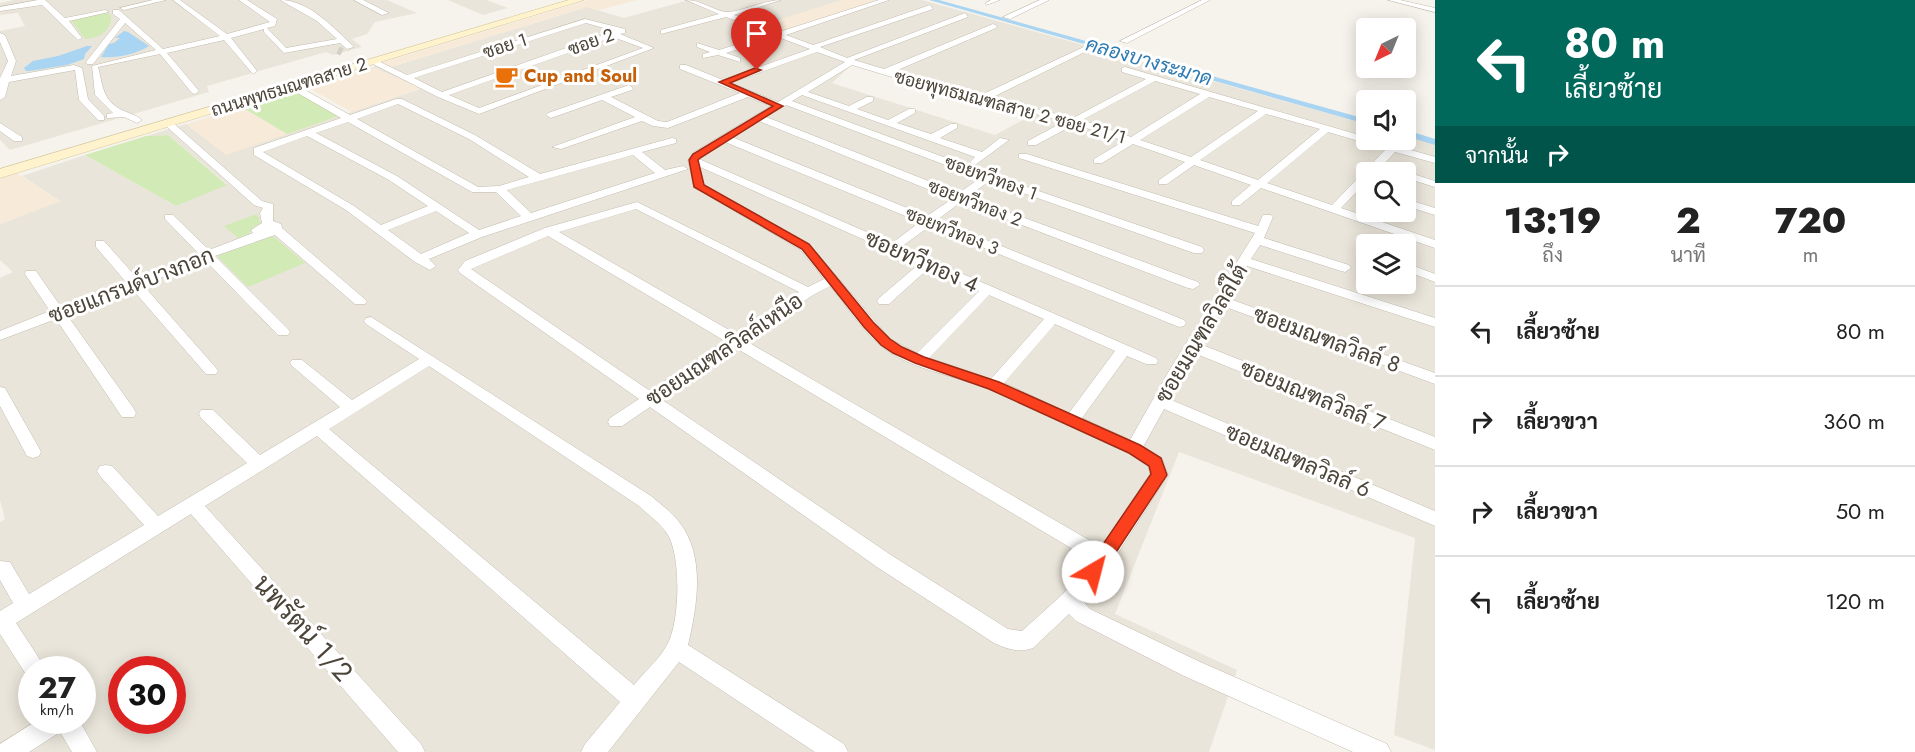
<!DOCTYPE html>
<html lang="th">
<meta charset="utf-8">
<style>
body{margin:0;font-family:Jost,Sarabun,sans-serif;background:#f2f2f2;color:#222;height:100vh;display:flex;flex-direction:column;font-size:22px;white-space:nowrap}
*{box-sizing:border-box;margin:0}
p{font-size:20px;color:#767676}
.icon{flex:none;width:33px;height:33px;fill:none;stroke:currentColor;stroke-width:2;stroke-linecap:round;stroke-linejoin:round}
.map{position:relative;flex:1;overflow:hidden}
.panel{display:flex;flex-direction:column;background:#fff;width:480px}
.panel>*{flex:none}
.hud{background:#00695c;color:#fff;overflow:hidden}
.needle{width:39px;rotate:223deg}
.controls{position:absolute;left:1356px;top:18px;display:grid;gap:12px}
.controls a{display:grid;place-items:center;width:60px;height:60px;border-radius:6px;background:#fff;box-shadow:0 3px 15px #0003;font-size:30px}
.speed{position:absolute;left:18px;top:656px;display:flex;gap:12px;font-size:30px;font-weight:700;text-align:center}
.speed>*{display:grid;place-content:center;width:78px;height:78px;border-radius:50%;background:#fff;box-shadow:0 3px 15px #0003;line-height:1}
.speed small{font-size:15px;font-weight:400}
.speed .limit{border:9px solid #d22;background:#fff;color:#111}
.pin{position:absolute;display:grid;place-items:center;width:51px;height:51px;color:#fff;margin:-62px -26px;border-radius:50% 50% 50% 0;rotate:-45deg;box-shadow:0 0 6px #0007}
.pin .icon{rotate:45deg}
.me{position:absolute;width:66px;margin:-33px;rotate:37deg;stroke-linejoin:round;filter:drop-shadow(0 0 4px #0008)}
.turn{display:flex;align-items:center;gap:21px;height:126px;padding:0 30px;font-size:27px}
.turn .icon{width:78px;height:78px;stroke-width:2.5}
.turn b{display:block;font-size:42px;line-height:51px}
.then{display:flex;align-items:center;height:57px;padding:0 30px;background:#0003;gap:12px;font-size:22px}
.eta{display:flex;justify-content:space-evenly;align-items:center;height:102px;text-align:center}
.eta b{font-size:36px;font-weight:800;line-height:42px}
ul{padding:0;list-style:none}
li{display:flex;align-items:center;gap:18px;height:90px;padding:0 30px;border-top:2px solid #e0e0e0}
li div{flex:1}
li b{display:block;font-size:22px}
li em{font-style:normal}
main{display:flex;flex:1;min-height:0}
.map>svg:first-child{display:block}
</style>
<main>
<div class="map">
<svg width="1435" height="752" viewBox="0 0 1435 752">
<rect width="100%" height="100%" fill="#f6f3ec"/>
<g fill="#eae5da" fill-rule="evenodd">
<path d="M14,0H387L417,13L375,22L367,34L352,39L362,47L333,55L326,52L207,86L209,92L10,150L0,140V31L25,26L18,13L0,15V3Z"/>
<path d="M448,0H486L508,8L483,15Z"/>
<path d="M683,0H842L767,24L783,31L881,0H922L1366,124V140H1406V135L1435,144V750L1394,735L1415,538L1179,452L1115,614L1237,670L1209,752H0V522L5,519L0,500V278L13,272L0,260V224L60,201L22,176L85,155L176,206L227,184L168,135L146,136L186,124L226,154L420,89L373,67L382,63L391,67L587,7L624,18L685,1ZM853,64L931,87L1032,115L995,135L832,83ZM1366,172H1406V212H1366ZM1366,244H1406V284H1366ZM32,669H82V720H32ZM122,669H172V720H122Z"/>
</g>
<g fill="#f7ead8">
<path d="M588,0H637L599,10L587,7L390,67L382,63Z"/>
<path d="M842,0H881L783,31L766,24Z"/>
<path d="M372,67L421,88L352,112L307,87Z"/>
<path d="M242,107L287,134L226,155L186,124Z"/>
<path d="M16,173L60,201L0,224V178Z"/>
</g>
<g fill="#d2eab5">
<path d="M107,13L111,15C112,31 99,38 85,39L70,19Z"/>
<path d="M294,91L339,116L287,134L242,107Z"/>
<path d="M168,135L227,185L176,206L85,155L146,136Z"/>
<path d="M257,214L261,224L246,235L238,238L224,226Z"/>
<path d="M273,236L305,263L248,287L217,256Z"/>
</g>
<g fill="#a9d4f2">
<path d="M124,31L128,32L149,46C135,55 117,58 101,57L109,44L114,43L120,38H115Z"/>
<path d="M87,46H92L85,54L84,59L67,65L30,71H26L24,68L33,61L58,56Z"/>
</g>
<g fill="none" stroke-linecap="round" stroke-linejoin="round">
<g fill="#a9d4f2" fill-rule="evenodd">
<path d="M929,0H939L1366,119V124Z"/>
<path d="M1406,130L1435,139V145L1406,136Z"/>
</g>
<path stroke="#d4d0c8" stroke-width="8" stroke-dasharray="8 4" stroke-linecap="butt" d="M338,50L342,52"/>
<defs>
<g id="street">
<path d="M38,0H45L65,18L105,10L109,12L69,21L82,38L78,40L42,5L0,11V7Z"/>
<path d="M153,0H166L124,10L120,8Z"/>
<path d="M173,0H180L227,34L270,22L239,0H247L277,19L275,26L267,28L286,48L337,39L317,21L280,0C309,0 334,28 354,47L347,49L340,43L284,53L264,32V29L231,38L257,71L253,74L224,40L167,53L199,91L195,94L192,93L160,54L98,67C103,85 102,99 120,109C127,113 135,114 142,120L137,123L124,117L107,118V114L113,113L95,95L92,66L156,50L125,23L93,64H87L86,62L120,19L113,14V10H119L163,49L220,36Z"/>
<path d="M354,0H363L389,13L382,15Z"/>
<path d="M686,0C701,0 712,10 726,12C739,13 764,0 781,0L734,15L779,32L879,0H889L786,35L813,45L930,5L933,9L820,47L847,58L965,13L968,17L854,60L884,69L993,24L997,26L996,28L893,72L981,95L1088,45L1092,47L1091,49L991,98L1073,118L1146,79L1122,72V68L1125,67L1366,137V140H1376L1435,157V163L1395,152L1383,165L1400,170L1401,172L1378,170L1375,172H1366V182L1341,208L1435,240V248L1261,188L1240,205H1232V201L1251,185L1194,165L1167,184H1159V180L1185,162L1133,144L1102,163H1094V159L1124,141L1075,124L1036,145H1028V141L1065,121L932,89L852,65L808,92L849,106L867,97H873V101L857,109L888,120L909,109H915V113L897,123L931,134L951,124H957V128L940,138L982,152L1000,138L1009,140L975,165L970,162L975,157L802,95L792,101L992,175L1202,247L1204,250L1202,253H1194L989,181L968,197L1198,282L1200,285L1193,289L1188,288L961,202L937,220L1184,320L1186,323L1184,326L1179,327L930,226L901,247L1156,358L1158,361L1156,364H1146L1127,356L1082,418L1130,440L1169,371L1255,233L1019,158V154H1027L1258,226L1263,215H1271L1273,217L1264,238L1349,265L1351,268L1345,272L1341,271L1260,245L1251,259L1435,318V327L1247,266L1227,298L1435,373V384L1223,306L1200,344L1435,437V450L1194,353L1169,399L1435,511V526L1164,409L1143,447L1162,458L1168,475L1111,564L1082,600L1090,609L1198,661L1387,744L1391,752H1353L1182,675L1076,621L1069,614L1033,648C1019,653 1007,649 994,643L877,567L650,407L622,426H610L608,422L610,418L639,399L460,273L458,270L465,261L545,228L637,202L808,287L824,279L801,250L694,187L688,160L694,152L771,106L748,97L668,128L653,126L642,121L561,149L552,147L635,117L602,100L551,118L546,115L548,113L629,85L633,88L632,90L611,97L658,121L667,122L740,93L680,69V65H686L723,80L810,49L778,37L726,53L740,58V62L718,55L703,58V54L710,52L697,47V43L719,50L771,34L726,17L661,34V30L719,14ZM817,52L845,62L778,102L731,83ZM1155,81L1200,94L1131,137L1082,120ZM1209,97L1258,111L1191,157L1140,140ZM786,105L980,178L959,193L766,117ZM1266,114L1320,129L1258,180L1200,160ZM759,121L952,199L927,216L732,137ZM1328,132L1386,149L1332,205L1267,183ZM725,142L920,222L892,243L699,159ZM700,167L919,264L879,298L877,301L879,304H889L929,268L979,291L917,353L890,339L809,244L704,185ZM636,209L799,292L736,334L559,232ZM548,236L725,341L650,391L471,269ZM830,286C846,305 861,329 880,345C908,369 953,375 986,388C1035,406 1081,432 1128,453L1148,465L1150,474L1101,547L746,341L813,295ZM989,295L1044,319L991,379L929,358ZM1055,324L1115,351L1069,413L1004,383ZM736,348L1091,560L1063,594L1022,631L1008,629L891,555L661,399Z"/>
<path d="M991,0H1000L986,5V3Z"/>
<path d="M1040,0H1049L1010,19L1003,17Z"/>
<path d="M1202,0H1210L1127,43L1120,41Z"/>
<path d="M1388,0H1400L1435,8V12Z"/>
<path d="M585,19L625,29V33L620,34L654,48L479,114L438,97L367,61L374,59L407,75ZM586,23L614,31L442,92L414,78ZM613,37L643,48L479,108L449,95Z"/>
<path d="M0,33L5,35L16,61L11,76L74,65L82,68L88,99L104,116V120H98L79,100L75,70L9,82L5,97L0,100V78L8,61L0,42Z"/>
<path d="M292,83L350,115L396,99H402L475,135L540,174L672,138L676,139V143L642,152L665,170L683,166L688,169L482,237L429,259L436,266L430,270L415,262L346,210L254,155V148L341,118L289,88V84ZM398,104L469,139L529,177L499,186L478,187L357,119ZM348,122L472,192H496L521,216L479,230L397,176L316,133ZM307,136L389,180L428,206L381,225L354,206L263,152ZM633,155L655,173L531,213L507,190ZM436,211L469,233L421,254L388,230Z"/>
<path d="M166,122H172L262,201L273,204V221L281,224L282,228L367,301L365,304H355L275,235L215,256L288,329L290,332L288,335H278L205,260L143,285L216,368L218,371L216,374H206L132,289L67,315L134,409L136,413L134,417H122L56,319L0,340V331L50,311L25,274L26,271H36L61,307L126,282L96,247V241H104L137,278L199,254L165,219V215H173L209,250L253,233L251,230L262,223L260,213L263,208L254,205L166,126Z"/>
<path d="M0,123L22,137V141H14L0,131Z"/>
<path d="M1403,172L1410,173L1435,181V187L1406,178V172Z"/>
<path d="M1406,199L1435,208V215L1406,206Z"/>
<path d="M1406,263L1435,274V282L1406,271Z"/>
<path d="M371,317L651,496C660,504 672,512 679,522C706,556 697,606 688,645L844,744L848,752H815L679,662L608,752H581L585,744L620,702L317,436L205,506L421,744L425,752H398L191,514L16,623L46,669H32V678L27,676L0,634V611L13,603L0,580V561L10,562L29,594L144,525L100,476L97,471L100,466L106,465L112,466L158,516L247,463L201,418L199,414L201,410H213L260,455L340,407L292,366L290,363L292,360H302L352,400L419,359L366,324L364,321L366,318ZM429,366L639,506C647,514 659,522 666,532C682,553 680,623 667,645C659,660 644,672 634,685L329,429Z"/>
<path d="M0,387L5,388L39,448L41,452L39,456L33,458L27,456L0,406Z"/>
<path d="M38,720H79L97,752H72L60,732L29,752H0V744Z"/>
</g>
<path id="secondary" d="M569,0H584L0,178V169Z"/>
</defs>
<use href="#street" stroke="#c2bbae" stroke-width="1"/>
<use href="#secondary" stroke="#d6c79b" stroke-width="1"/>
<use href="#street" fill="#fff" fill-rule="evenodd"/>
<use href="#secondary" fill="#fff3cd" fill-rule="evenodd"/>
</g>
<path fill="#fc3f1d" stroke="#a42913" stroke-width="1.5" d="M755,68L761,70L730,83L783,106L700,158L698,160L704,185L809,244L873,322L890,339L902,347L924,357L999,382L1140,445L1161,458L1167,475L1099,578L1093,580L1087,578L1084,572L1151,474L1149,466L1129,453L989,389L915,363L893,353L881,345L864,327L802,249L694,187L689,160L693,154L773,106L719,82Z"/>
<defs>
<symbol id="cafe-bare" viewBox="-9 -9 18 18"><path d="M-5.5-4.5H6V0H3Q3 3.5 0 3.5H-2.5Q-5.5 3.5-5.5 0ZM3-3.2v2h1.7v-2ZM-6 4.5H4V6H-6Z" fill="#e8710a" stroke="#fff" stroke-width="2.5" paint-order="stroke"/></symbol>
</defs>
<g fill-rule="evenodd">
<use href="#cafe-bare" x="490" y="60" width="33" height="33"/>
</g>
<g text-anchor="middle" stroke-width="6" stroke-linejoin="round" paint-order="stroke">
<g font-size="18" fill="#4b4439" stroke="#fff">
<text transform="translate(591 42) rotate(-20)" y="6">ซอย 2</text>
<text transform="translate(505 46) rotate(-18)" y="6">ซอย 1</text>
<text transform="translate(289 87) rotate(-17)" y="6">ถนนพุทธมณฑลสาย 2</text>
<text transform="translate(1010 107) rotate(15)" y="6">ซอยพุทธมณฑลสาย 2 ซอย 21/1</text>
<text transform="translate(991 178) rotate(20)" y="6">ซอยทวีทอง 1</text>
<text transform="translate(975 203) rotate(21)" y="6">ซอยทวีทอง 2</text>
<text transform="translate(952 231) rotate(22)" y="6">ซอยทวีทอง 3</text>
</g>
<g font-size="18" font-weight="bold" fill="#c56008" stroke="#fff" text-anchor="start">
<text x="524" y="82">Cup and Soul</text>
</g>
<g font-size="20" font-style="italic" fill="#2e7ab2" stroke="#fff">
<text transform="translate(1149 61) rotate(16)" y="7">คลองบางระมาด</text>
</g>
<g font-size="22" fill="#4b4439" stroke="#fff">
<text transform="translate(922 261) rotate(24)" y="8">ซอยทวีทอง 4</text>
<text transform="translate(131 285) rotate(-21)" y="8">ซอยแกรนด์บางกอก</text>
<text transform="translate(1201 333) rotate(-59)" y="8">ซอยมณฑลวิลล์ใต้</text>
<text transform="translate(1327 339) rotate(20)" y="8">ซอยมณฑลวิลล์ 8</text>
<text transform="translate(724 349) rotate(-34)" y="8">ซอยมณฑลวิลล์เหนือ</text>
<text transform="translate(1313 395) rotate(22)" y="8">ซอยมณฑลวิลล์ 7</text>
<text transform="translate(1298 460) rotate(23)" y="8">ซอยมณฑลวิลล์ 6</text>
</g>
<g font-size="27" fill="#4b4439" stroke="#fff">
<text transform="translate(303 628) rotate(48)" y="9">นพรัตน์ 1/2</text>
</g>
</g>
</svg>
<div class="controls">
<a><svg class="needle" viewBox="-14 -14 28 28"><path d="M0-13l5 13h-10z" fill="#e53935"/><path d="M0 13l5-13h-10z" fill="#767676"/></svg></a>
<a><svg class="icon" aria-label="sound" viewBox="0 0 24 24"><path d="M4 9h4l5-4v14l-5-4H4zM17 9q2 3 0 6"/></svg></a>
<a><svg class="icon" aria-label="search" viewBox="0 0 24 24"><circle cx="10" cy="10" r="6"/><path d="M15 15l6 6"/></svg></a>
<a><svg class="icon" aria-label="layers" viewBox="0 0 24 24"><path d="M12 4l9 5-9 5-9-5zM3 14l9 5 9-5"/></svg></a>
</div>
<div class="speed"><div>27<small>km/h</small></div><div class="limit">30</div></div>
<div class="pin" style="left:757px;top:70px;background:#d93025"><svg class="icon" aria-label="arrive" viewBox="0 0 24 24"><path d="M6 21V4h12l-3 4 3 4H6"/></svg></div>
<svg class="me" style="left:1093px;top:572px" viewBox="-20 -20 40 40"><circle r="19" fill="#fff"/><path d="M0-13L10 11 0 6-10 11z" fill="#fc3f1d"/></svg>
</div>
<section class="panel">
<div class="hud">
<div class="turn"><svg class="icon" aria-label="left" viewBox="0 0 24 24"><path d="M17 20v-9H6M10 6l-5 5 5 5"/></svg><div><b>80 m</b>เลี้ยวซ้าย</div></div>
<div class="then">จากนั้น<svg class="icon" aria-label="right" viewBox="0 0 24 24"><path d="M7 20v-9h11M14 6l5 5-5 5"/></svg></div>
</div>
<div class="eta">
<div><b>13:19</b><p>ถึง</p></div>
<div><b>2</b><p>นาที</p></div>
<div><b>720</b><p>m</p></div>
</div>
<ul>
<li><svg class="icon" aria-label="left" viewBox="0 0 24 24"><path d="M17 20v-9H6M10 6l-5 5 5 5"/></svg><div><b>เลี้ยวซ้าย</b></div><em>80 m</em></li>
<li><svg class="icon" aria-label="right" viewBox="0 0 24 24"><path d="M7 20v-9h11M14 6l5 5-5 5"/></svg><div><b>เลี้ยวขวา</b></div><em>360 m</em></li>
<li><svg class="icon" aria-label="right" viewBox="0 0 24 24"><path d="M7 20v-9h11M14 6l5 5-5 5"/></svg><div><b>เลี้ยวขวา</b></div><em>50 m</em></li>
<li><svg class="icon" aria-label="left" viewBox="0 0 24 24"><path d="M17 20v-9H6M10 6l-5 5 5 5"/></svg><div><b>เลี้ยวซ้าย</b></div><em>120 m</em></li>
</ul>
</section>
</main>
